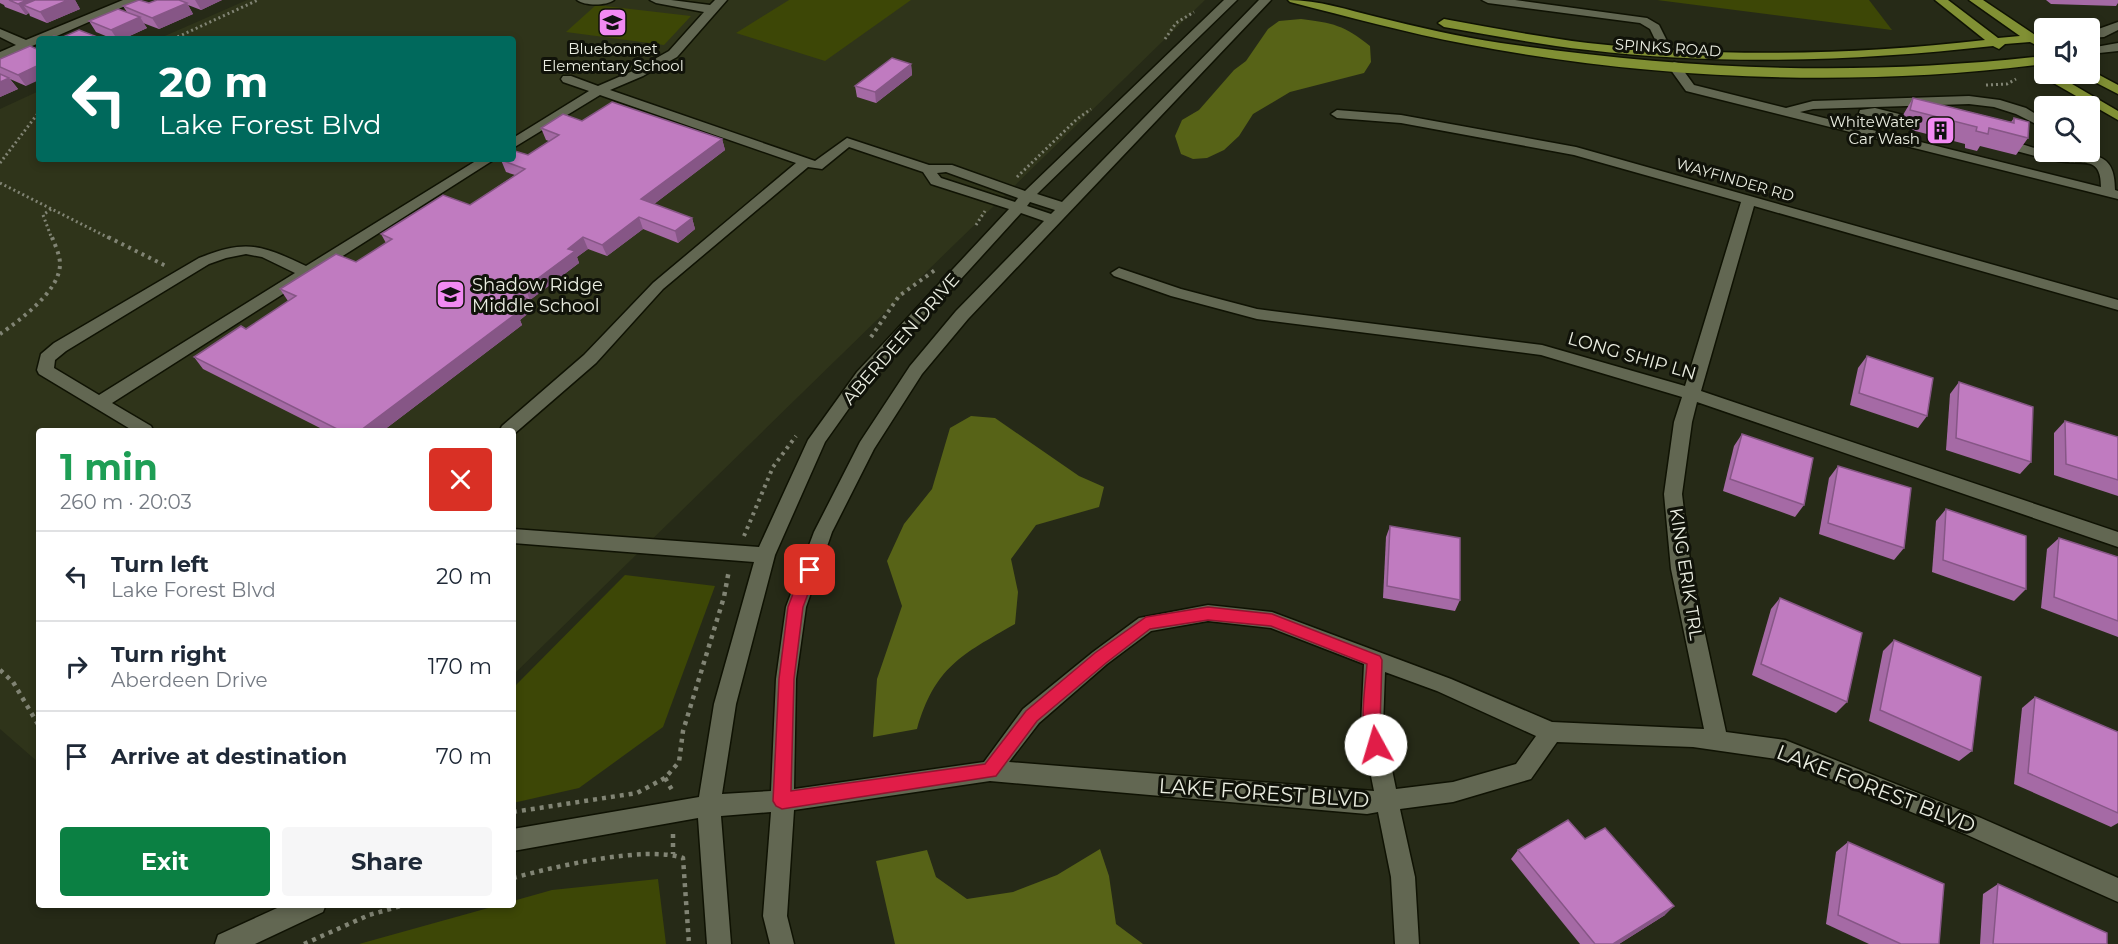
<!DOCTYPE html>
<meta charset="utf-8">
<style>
body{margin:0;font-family:Montserrat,sans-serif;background:#f6f6f7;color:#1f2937;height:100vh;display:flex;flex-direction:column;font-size:22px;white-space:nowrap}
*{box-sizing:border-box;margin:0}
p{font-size:20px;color:#747a83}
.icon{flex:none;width:33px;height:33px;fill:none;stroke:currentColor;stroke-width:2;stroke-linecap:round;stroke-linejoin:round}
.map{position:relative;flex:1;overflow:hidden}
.drawer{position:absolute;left:36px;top:428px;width:480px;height:480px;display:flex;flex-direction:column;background:#fff;border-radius:6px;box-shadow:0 3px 9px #0003}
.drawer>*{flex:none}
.top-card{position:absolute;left:36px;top:36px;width:480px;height:126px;border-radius:6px;box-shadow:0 3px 9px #0003;background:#00695c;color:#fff;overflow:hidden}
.fabs{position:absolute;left:2034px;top:18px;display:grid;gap:12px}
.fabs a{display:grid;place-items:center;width:66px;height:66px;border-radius:6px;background:#fff;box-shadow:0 3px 9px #0003;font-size:30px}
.pin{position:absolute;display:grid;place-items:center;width:51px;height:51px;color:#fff;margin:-26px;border-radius:12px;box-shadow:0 3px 9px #0006}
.me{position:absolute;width:66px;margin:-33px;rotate:354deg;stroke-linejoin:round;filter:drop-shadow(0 0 4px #0008)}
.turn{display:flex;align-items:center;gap:21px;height:126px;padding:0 24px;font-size:27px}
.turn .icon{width:78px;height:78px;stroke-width:2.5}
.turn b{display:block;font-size:42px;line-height:51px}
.round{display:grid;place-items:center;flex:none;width:63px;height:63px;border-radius:6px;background:#f6f6f7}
.summary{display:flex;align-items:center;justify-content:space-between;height:102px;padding:0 24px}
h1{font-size:36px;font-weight:700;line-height:45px;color:#1e9e55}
.action{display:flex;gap:12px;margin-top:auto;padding:12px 24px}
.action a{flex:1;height:69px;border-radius:6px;background:#0b8043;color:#fff;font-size:24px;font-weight:700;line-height:69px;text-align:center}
.action a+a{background:#f6f6f7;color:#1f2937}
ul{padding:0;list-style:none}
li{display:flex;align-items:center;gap:18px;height:90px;padding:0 24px;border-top:2px solid #e0e1e3}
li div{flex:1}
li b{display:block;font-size:22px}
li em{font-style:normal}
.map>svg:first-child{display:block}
</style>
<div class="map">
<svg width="2118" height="944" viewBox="0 0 2118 944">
<rect width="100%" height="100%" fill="#262a17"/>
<path fill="#2f341a" d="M247,0H1205L513,675V430H39V763L0,729V109L39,91V159H513V39H158Z"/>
<g fill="#3d4706">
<path d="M789,0H911L825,61L736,33Z"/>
<path d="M1657,0H1869L1892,30Z"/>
<path d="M596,5L691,16L664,45L566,32Z"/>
<path d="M625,575L715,586L663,727L579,788L513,803V688Z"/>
<path d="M658,879L666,944H359L499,905L513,904V901L552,890Z"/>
</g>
<g fill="#576317">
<path d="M1301,19C1333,23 1344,25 1370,46L1371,62L1364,73L1290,92L1253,114L1239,136L1224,150L1207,158L1193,159L1181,154L1175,136L1182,120L1199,110L1234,70L1246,61L1268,29L1279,21Z"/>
<path d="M971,416L995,418L1079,476L1104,487L1099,507L1036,525L1011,559L1018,592L1015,624C961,655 935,667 917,729L873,737L877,679L902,606L887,561L904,524L932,489L950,428Z"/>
<path d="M1100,849L1109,876L1116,924L1143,944H895L876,861L927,850L936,877L967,899L1013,892L1057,875Z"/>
</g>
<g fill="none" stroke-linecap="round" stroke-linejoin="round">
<defs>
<g id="minor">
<path d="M123,0H139L50,39H39V43L0,60V52L16,45L0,37V29L26,40Z"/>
<path d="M577,0H614C606,6 585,6 577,0Z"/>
<path d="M650,0H671L710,5L715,0H727L677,57L643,76L610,90L815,161L847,138L929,165H952L1025,191L1224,0H1237L1037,194L1062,202L1259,0H1271L968,319L922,374L874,449L832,532L806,607L796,679L794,789L984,762L1023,709L1093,652L1139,618L1208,605L1272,612L1451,679L1552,722L1704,729L1671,569L1664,494L1674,422L1682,397L1541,355L1257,319L1171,296L1114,276L1111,273L1119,268L1181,289L1257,309L1542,345L1685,386L1741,202L1574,155L1401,123L1337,118L1331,114L1337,110L1401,115L1576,147L2118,300V310L1754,206L1701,391L2118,532V547L1697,402L1692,422L1682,494L1691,569L1726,732L1785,740L1981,818L2118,878V902L1965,834L1784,760L1693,747L1557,742L1531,779L1453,802L1400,809L1415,877L1419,944H1395L1391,877L1378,812L1367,814L990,781L794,810L787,916L794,944H770L763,916L771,812L721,816L731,944H707L698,818L513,851V829L699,797L714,704L754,562L513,543V529L759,547L808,440L857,372L1009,209L931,184L923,172L849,147L822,169L808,167L663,289L596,363L514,434L513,430H500L502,426L584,355L653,283L796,163L600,95L513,148V138L589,91L563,82L561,79L563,76H571L598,86L635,70L669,51L704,12L656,3ZM946,172L1018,198L1015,202L941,178L937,173ZM1030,202L1055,210L1051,214L1027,206ZM1021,213L1044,221L956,311L910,366L860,442L814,532L786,607L776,679L771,791L722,794L736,704L775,555L825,442L869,380ZM1208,621L1271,628L1364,664L1361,726L1374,791L1009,762L1039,723L1107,664L1151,631ZM1385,672L1437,691L1536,736L1516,764L1453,782L1396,789L1383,726Z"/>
<path d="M1482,0H1515L1647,18L1659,25L1673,53L1671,56H1663L1650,29L1640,23L1488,3Z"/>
<path d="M2118,22V30L2104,37L2090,38V32Z"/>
<path d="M2118,43V51L2090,54V48Z"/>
<path d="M1674,62L1678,63L1694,85L1786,108L1813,101L1969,96L2000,100L2026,108L2044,119V128L2016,114L1994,107L1969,104L1813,109L1800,112L2101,187C2101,153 2080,166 2058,161C2043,158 2027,154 2012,150L2010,147L2017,143C2033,147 2047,153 2062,154C2092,156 2115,149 2115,190L2118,191V199L1686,91L1668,66Z"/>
<path d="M1875,108L1907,116L1909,119L1902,123C1893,121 1862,116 1859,113L1860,110Z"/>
<path d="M479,159H495L112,403L151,426L153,430H132L39,374L37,370L41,354L54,343L199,258C247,239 261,245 306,266ZM246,254L262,257L295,273L99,395L54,368L55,360L66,351L209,264L226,258Z"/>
<path d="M286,904H326L323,912L255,944H215L218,935Z"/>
</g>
<g id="major">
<path d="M1288,0C1319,0 1348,10 1377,17C1418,27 1459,37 1501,43C1684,70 1860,77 2044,56V64C1856,88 1654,80 1466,44C1407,33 1349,17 1290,2Z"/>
<path d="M1935,0H1948L1998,38L2020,36L1969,0H1983L2044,41V49L2030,42L2005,44L1999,49L1993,46C1858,61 1723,66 1588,50C1540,45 1492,35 1444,27L1438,23L1444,19C1492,28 1540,37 1588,43C1720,58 1853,55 1985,40Z"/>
<path d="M2090,70L2118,85V94L2085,77L2083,74H2090Z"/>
<path d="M2044,71V74H2055L2118,111V120L2043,77L2041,74Z"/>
</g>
</defs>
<use href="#minor" stroke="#0f1203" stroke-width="3"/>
<use href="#major" stroke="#0f1203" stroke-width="3"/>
<g stroke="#818474" stroke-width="3" stroke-dasharray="2 3" stroke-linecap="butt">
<path d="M173,39L258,0"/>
<path d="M1165,39L1176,23L1194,12"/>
<path d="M1986,85L2007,84L2016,79"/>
<path d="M0,163L39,112"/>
<path d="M1017,177L1077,119L1091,109"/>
<path d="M0,183L111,239"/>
<path d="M51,209L43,215L52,239"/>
<path d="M976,225L985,211"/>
</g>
<g stroke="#818474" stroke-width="4" stroke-dasharray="3 4.5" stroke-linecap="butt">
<path d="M108,237L166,266"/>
<path d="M0,334C20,320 60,291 60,264C60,255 55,245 52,237"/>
<path d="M871,337L899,296L935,270"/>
<path d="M744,536L773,467L796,436"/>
</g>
<g stroke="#818474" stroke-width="4.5" stroke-dasharray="4 5" stroke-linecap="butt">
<path d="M0,670L13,682L39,726"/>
<path d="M665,778L672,790"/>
<path d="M513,812L637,793L665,778L679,762L683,731L724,597L729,570"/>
<path d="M673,834V854"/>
<path d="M513,878C553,867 645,845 683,858L689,944"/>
<path d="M304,944L369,915L408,904"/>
</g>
<use href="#minor" fill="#626752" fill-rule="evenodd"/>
<use href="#major" fill="#819034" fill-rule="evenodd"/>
</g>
<g fill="#a56aa5">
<path d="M0,0H75L80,9L47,23L30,16L29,13L26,15L5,7L4,5L0,3Z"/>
<path d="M157,0H222L201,10L188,5L193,14L159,29L143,23L147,28L123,39H113L96,32L89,21L127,12L123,6L149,3Z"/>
<path d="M2046,0H2118V3L2116,6L2051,4Z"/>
<path d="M30,46L26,86L10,79L18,89L0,97V59Z"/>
<path d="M911,64L912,75L876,103L857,97L855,86Z"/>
<path d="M1913,98L2011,122L2014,118L2028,138L2016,155L1980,146L1977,151L1965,148V144L1900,127L1903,115Z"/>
<path d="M582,121L722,139L725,150L654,204L692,218L695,229L678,243L643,229L607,256L588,249L577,257L579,263L530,300L520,295L519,296L531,311L520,320L522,325L384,430H324L203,369L194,357L246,329L288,301L280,289L356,262L386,243L381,234L470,205L515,175L506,172L501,160L528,155L549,141L546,140L541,128Z"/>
<path d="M1867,356L1927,416L1918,428L1850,405L1858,368Z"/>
<path d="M1959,382L2031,462L2020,474L1946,450L1950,394Z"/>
<path d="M2065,421L2118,437V496L2054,475V433Z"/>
<path d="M1742,434L1804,505L1795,517L1723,491L1734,446Z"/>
<path d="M1838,466L1904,548L1894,560L1819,534L1829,478Z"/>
<path d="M1946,509L2026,589L2014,601L1932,572L1936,521Z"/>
<path d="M1390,526L1460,600L1455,611L1383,598L1386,537Z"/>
<path d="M2059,538L2118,557V637L2041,608L2047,549Z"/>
<path d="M1780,598L1847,702L1836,713L1752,675L1771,609Z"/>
<path d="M1894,640L1972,751L1959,761L1869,721L1883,651Z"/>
<path d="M2035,697L2118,732V823L2111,827L2014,784L2022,708Z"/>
<path d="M1848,842L1939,944H1869L1826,924L1836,852Z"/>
<path d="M1518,850L1665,915L1619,944H1580L1511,859Z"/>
<path d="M1998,884L2107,944H1980L1983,894Z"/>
</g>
<g fill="#865686">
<path d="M27,0H61L23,5L29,13L26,15L18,4Z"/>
<path d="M68,0H75L80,9L47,23L40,12Z"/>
<path d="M195,0H222L201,10Z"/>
<path d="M187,3L193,14L159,29L152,18Z"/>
<path d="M140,17L147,28L123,39H117L111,30Z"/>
<path d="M911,64L912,75L876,103L875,92Z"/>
<path d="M39,65V80L26,86L18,75Z"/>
<path d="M9,78L18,89L0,97V82Z"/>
<path d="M722,139L725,150L645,211L641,199Z"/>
<path d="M639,217L643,229L607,256L602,245Z"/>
<path d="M692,218L695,229L678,243L675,231Z"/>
<path d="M583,237L588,249L577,257L579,263L530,300L525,288L568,249Z"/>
<path d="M515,284L520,295L511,302L506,290Z"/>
<path d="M526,299L531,311L520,320L522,325L384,430H361Z"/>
<path d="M1674,906L1665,915L1619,944H1613Z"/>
</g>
<g fill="#c07bc0" stroke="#865686" stroke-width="1.5">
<path d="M9,0H27L18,4Z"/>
<path d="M35,0H68L40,12L23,5Z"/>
<path d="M139,0L149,3L157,0H179L187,3L152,18L123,6Z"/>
<path d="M118,9L140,17L111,30L89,21Z"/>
<path d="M79,30L100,38L98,39H46L54,36L61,38Z"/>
<path d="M30,46L39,50V65L18,75L0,67V59Z"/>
<path d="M892,58L911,64L875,92L855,86Z"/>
<path d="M0,74L9,78L0,82Z"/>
<path d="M1913,98L2014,123V118L2029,122L2028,138L1989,128L1988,134L1976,131L1977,127L1910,110Z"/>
<path d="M612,102L722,139L641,199L692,218L675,231L639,217L602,245L583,237L568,249L575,251L525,288L515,284L506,290L526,299L511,311L517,313L361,430H339L194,357L241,326L246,329L296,296L280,289L336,254L356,262L392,239L381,234L443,195L470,205L525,169L501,160L502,159H513V152L515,151L528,155L559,135L541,128L563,114L582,121Z"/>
<path d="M1867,356L1933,378L1927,416L1859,393Z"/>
<path d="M1959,382L2033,407L2031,462L1956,438Z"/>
<path d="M2065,421L2118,437V480L2066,464Z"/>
<path d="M1742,434L1813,458L1804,505L1730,479Z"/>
<path d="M1838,466L1911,488L1904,548L1828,523Z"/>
<path d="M1946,509L2026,536V589L1943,560Z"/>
<path d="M1390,526L1460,538V600L1387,586Z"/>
<path d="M2059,538L2118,557V621L2054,597Z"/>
<path d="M1780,598L1862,633L1847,702L1761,664Z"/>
<path d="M1894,640L1981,677L1972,751L1880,710Z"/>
<path d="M2035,697L2118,732V813L2028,773Z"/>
<path d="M1568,820L1585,839L1605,828L1674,906L1613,944H1595L1518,850Z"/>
<path d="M1848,842L1944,884L1939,944H1901L1838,915Z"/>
<path d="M1998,884L2107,933V944H1993Z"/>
</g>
<path fill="#e11d48" stroke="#92132f" stroke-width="1.5" d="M810,564L815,565L817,570L803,607L794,679L791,791L985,764L1026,711L1095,653L1146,617L1208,607L1272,614L1380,656L1382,660L1380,726L1384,745L1382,750L1376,752L1370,750C1358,725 1365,691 1367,664L1271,626L1208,620L1150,629L1106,663L1037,721L996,776L782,809L776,806L773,801L779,679L788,607L802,570L804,565Z"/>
<defs>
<symbol id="school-square" viewBox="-11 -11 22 22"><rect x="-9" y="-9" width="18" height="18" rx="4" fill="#f28af3" stroke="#101209"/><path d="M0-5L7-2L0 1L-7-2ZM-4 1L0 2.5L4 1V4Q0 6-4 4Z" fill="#111"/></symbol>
<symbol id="building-square" viewBox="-11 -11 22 22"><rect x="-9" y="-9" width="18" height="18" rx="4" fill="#f28af3" stroke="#101209"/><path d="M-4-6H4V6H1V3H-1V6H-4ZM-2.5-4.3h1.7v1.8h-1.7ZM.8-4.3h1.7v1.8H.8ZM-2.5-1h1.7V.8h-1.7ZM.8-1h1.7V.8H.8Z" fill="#111"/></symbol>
</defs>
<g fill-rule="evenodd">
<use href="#school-square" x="596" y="6" width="33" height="33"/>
<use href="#building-square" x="1924" y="114" width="33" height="33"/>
<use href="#school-square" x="434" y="278" width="33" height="33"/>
</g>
<g text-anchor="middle" stroke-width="6" stroke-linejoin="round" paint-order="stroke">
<g font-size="15" fill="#eaede1" stroke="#101209">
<text transform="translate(1668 48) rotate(4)" y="5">SPINKS ROAD</text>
<text transform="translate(1735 180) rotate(16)" y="5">WAYFINDER RD</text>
</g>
<g font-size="15" fill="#eaede1" stroke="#101209">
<text x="613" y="54">Bluebonnet<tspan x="613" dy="17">Elementary School</tspan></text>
<text x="1920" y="127" text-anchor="end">WhiteWater<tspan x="1920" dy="17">Car Wash</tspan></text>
</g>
<g font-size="18" fill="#eaede1" stroke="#101209" text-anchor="start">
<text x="472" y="291">Shadow Ridge<tspan x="472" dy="21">Middle School</tspan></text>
</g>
<g font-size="18" fill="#eaede1" stroke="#101209">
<text transform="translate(901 339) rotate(-49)" y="6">ABERDEEN DRIVE</text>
<text transform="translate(1632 356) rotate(16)" y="6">LONG SHIP LN</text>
<text transform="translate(1686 574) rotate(81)" y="6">KING ERIK TRL</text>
</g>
<g font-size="21" fill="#eaede1" stroke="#101209">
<text transform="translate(1876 789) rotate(21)" y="7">LAKE FOREST BLVD</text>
<text transform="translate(1264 793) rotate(4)" y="7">LAKE FOREST BLVD</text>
</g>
</g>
</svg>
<div class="fabs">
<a><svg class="icon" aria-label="sound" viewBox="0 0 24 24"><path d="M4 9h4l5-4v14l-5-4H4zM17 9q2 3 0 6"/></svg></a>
<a><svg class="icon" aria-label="search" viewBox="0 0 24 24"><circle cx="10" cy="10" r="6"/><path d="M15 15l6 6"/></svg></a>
</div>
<div class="pin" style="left:810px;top:570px;background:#d93025"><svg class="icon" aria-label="arrive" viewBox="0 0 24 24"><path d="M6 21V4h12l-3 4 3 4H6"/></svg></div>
<svg class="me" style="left:1376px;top:745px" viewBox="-20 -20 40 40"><circle r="19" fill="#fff"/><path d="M0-13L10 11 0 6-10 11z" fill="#e11d48"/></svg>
<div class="top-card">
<div class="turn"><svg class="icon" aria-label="left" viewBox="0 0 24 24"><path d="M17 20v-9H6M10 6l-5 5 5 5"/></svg><div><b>20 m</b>Lake Forest Blvd</div></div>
</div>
<section class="drawer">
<div class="summary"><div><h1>1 min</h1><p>260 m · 20:03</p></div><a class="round" style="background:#d93025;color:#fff"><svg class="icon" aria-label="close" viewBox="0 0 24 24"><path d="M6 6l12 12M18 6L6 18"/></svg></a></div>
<ul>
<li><svg class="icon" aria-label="left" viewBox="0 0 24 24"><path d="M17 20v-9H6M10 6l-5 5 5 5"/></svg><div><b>Turn left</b><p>Lake Forest Blvd</p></div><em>20 m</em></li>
<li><svg class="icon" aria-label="right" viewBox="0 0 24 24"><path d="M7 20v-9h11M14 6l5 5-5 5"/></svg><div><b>Turn right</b><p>Aberdeen Drive</p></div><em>170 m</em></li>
<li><svg class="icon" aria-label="arrive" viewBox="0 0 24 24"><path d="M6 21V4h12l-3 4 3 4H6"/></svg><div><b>Arrive at destination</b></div><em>70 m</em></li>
</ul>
<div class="action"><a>Exit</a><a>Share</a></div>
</section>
</div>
